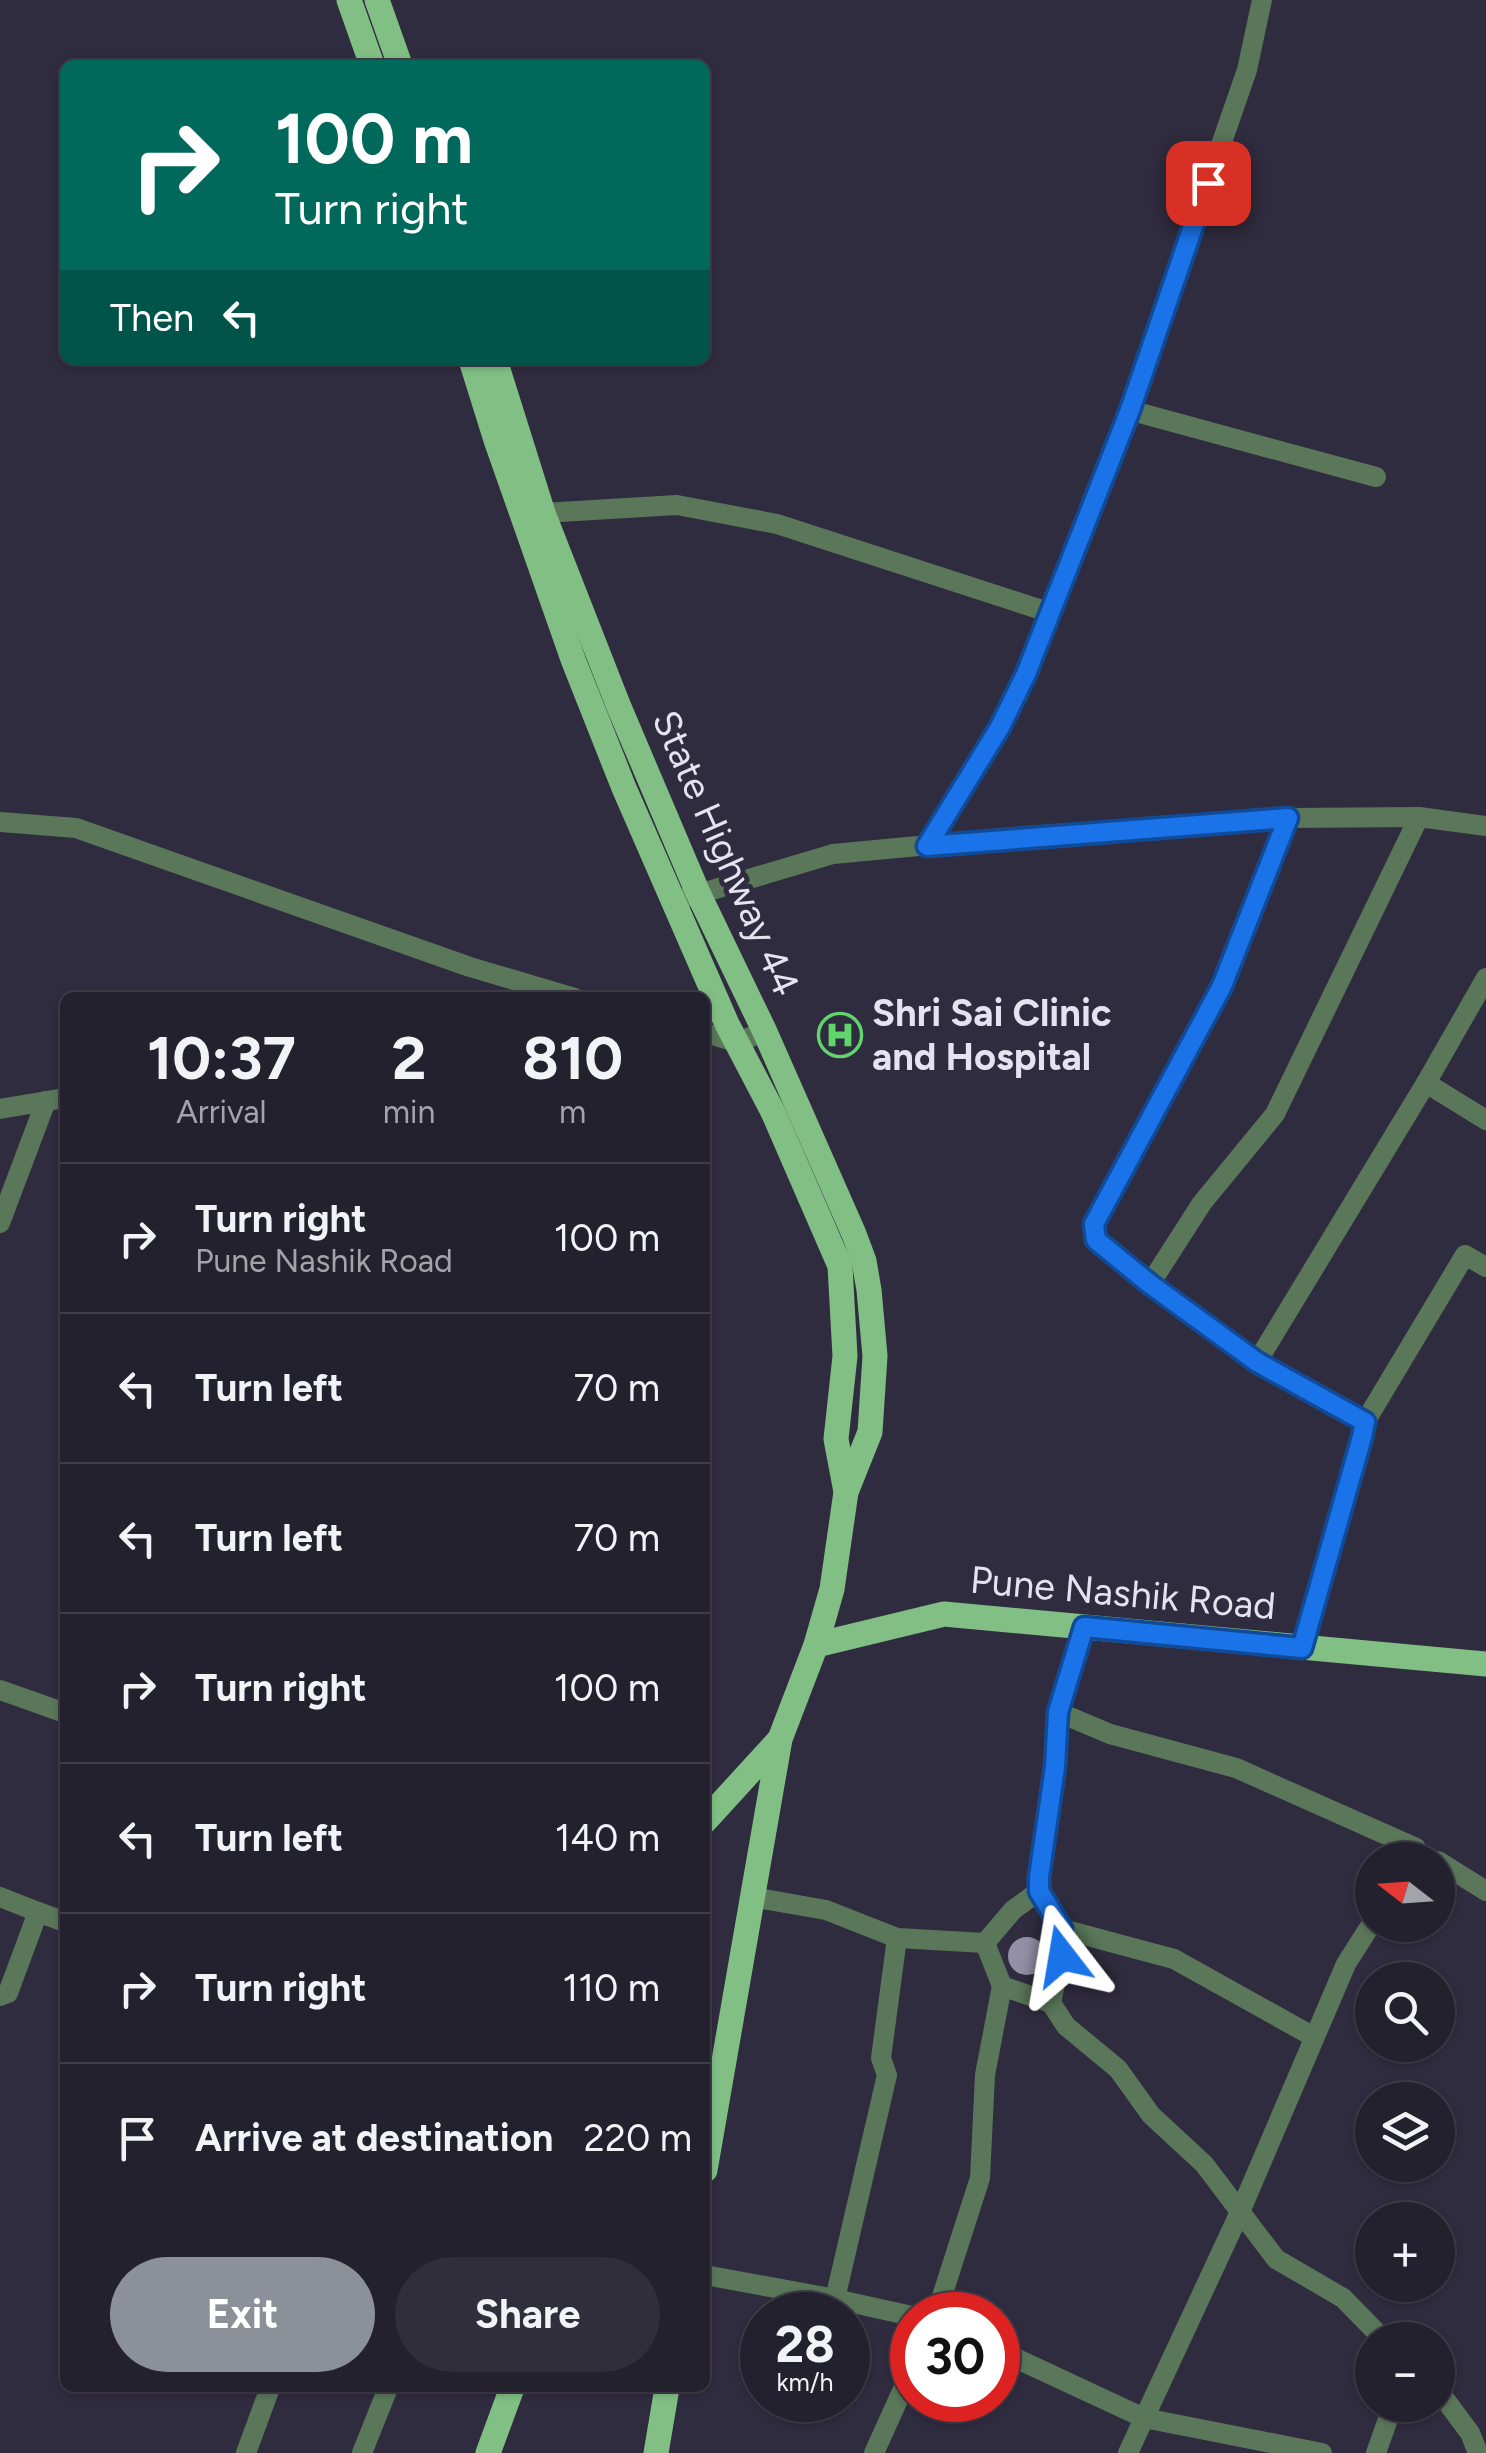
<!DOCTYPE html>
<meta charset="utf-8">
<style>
body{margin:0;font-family:Figtree,sans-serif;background:#302e3b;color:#f1f3f6;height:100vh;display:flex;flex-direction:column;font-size:38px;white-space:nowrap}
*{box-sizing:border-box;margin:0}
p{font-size:32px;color:#a3a3aa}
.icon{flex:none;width:55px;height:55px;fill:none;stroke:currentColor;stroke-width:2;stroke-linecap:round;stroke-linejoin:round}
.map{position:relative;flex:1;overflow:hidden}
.side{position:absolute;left:60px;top:992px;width:650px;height:1400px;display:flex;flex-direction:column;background:#24212f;border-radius:15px;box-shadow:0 2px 8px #0004,0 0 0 2px #413e4b}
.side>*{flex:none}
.banner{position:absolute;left:60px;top:60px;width:650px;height:305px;border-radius:15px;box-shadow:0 2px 8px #0004,0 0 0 2px #413e4b;background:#00695c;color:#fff;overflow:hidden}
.needle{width:65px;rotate:287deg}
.controls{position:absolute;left:1355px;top:1842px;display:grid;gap:20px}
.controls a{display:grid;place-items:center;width:100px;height:100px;border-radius:50%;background:#24212f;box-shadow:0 2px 8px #0004,0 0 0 2px #413e4b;font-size:50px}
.speed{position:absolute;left:740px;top:2292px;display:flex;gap:20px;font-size:50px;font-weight:700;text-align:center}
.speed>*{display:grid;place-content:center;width:130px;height:130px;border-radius:50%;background:#24212f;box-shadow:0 2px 8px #0004,0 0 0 2px #413e4b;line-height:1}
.speed small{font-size:25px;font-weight:400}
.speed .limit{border:15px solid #d22;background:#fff;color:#111}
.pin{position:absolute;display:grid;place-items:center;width:85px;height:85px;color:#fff;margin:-42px;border-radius:20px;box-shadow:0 5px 15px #0006}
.me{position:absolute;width:110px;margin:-55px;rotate:346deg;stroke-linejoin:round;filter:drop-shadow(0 0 8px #0008)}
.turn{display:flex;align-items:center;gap:35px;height:210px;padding:0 50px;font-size:45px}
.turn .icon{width:130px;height:130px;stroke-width:2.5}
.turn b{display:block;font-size:70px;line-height:85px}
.then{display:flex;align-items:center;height:95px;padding:0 50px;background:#0003;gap:20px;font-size:38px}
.eta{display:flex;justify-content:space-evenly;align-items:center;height:170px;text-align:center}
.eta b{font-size:60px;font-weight:700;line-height:70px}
.primary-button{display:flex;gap:20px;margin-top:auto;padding:20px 50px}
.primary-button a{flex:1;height:115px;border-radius:60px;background:#8c9099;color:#fff;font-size:40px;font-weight:700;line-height:115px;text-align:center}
.primary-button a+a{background:#302e3b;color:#f1f3f6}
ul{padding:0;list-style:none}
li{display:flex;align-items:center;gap:30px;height:150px;padding:0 50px;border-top:2px solid #413e4b}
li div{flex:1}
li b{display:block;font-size:38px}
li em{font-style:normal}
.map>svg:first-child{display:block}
</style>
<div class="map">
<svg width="1486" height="2453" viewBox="0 0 1486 2453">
<rect width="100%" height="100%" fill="#302c3f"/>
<g fill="#9490a7">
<path d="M824,1025L860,1026L859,1047L823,1045Z"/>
<circle cx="1027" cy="1956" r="19"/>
</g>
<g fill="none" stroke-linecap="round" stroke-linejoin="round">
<g stroke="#5a775a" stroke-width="20">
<path d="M1129,410L1376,477"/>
<path d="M543,513L677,505L777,524L1051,613"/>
<path d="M1288,818L1222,986L1094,1224L1096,1240L1150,1284L1257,1362L1365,1422"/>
<path d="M1426,1083L1486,1120"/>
<path d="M0,1109L65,1098"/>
<path d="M0,1223L46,1101"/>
<path d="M1150,1284L1202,1203L1275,1114L1419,817"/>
<path d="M1257,1362L1426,1083L1486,978"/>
<path d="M1084,1627L1058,1712L1110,1734L1236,1768L1416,1848L1410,1860"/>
<path d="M1302,1647L1362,1437L1365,1422L1465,1255L1486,1267"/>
<path d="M0,1690L65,1713"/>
<path d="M1058,1712L1055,1767L1039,1891L1062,1929L1061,1956L1051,2003L1066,2026L1118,2069L1151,2115L1204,2164L1276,2259L1343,2298L1384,2340"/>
<path d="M1438,1861L1486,1891"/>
<path d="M0,1897L38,1912L8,1993L0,1996"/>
<path d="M752,1897L826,1910L897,1938L985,1943L1013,1910L1039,1891"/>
<path d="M38,1912L65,1922"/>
<path d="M1062,1929L1174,1959L1314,2037"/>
<path d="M985,1943L1002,1986L1051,2003"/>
<path d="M705,2275L835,2299L912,2316"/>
<path d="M835,2299L887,2075L881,2058L897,1938"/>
<path d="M936,2315L980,2178L985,2075L1002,1986"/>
<path d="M998,2350L1144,2418L1322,2453"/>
<path d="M1438,2390L1470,2433L1478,2453"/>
<path d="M246,2453L270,2388"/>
<path d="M362,2453L388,2388"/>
<path d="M874,2453L912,2369"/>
<path d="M1128,2453L1240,2212L1346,1964L1372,1923"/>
<path d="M1376,2453L1393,2405"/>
</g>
<g stroke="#5a775a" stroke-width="20">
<path d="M0,822L76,828L470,967L575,998"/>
<path d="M927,845L1000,727L1026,674L1051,613L1129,410L1247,70L1262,0"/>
<path d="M685,898L833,854L1014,837L1288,818L1419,817L1486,826"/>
<path d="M705,1033L736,1042L765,1032"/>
</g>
<g stroke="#81bf84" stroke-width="25">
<path d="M349,0L372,65"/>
<path d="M377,0L400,65"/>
<path d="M471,360L496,440L574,662L624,788L727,1024L773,1112L840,1266L845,1356L836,1439L846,1492"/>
<path d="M495,360L543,513L619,707L698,893L765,1032L854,1234L864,1261L869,1290L875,1356L870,1432L846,1492L832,1589L816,1645L780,1739L705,2170"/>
<path d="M816,1645L944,1614L1486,1664"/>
<path d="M705,1821L780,1739"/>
<path d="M488,2453L512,2388"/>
<path d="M656,2453L667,2388"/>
</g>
</g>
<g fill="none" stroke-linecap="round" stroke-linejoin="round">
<defs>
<path id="route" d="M1062,1956V1929L1039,1891V1877L1055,1767L1058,1712L1084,1627L1302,1648L1362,1437L1365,1422L1257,1362L1150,1284L1096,1240L1094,1224L1222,986L1288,818L927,846L1000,727L1026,674L1130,410L1208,183"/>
</defs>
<use href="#route" stroke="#114b97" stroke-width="25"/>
<use href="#route" stroke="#1a73e8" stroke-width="18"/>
</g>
<defs>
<symbol id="hospital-ring" viewBox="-11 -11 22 22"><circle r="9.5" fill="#302c3f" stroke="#5fd56b" stroke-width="1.5"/><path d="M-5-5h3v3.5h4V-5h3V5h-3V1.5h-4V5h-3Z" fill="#5fd56b"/></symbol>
</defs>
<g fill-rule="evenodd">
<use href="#hospital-ring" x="815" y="1010" width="50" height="50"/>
</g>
<g text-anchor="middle" stroke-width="10" stroke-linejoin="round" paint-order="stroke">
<g font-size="38" fill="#e5e3ef" stroke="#302c3f">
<text transform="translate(726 853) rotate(66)" y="13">State Highway 44</text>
<text transform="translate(1123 1593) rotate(5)" y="13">Pune Nashik Road</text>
</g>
<g font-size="38" font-weight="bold" fill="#e5e3ef" stroke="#302c3f" text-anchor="start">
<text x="872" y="1026">Shri Sai Clinic<tspan x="872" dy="44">and Hospital</tspan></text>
</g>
</g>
</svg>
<div class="controls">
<a><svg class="needle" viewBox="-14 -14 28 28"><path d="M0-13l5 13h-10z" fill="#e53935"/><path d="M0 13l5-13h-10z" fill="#a3a3aa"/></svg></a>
<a><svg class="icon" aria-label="search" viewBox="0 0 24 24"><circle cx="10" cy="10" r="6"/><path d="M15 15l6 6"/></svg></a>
<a><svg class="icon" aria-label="layers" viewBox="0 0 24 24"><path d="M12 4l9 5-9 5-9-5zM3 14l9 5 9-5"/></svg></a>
<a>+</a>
<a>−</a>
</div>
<div class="speed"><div>28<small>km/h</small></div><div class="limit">30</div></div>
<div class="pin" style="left:1208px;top:183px;background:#d93025"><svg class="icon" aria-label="arrive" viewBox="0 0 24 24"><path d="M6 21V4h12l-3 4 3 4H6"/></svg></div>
<svg class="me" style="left:1062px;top:1956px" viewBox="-20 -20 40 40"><path d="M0-17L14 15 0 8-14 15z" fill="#1a73e8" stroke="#fff" stroke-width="4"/></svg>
<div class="banner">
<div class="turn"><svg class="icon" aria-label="right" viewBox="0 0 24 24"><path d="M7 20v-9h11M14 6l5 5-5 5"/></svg><div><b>100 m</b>Turn right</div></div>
<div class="then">Then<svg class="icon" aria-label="left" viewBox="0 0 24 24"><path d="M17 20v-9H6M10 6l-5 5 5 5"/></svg></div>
</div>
<section class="side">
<div class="eta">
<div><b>10:37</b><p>Arrival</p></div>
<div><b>2</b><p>min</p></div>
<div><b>810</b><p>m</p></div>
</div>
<ul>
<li><svg class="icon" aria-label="right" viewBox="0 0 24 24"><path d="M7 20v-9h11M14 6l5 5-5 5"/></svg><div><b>Turn right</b><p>Pune Nashik Road</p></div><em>100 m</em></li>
<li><svg class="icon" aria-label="left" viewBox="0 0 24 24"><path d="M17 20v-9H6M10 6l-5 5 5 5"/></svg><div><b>Turn left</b></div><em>70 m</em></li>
<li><svg class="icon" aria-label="left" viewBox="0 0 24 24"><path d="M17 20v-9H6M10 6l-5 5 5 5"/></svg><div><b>Turn left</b></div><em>70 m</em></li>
<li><svg class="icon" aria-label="right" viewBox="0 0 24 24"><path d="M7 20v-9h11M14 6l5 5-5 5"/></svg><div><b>Turn right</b></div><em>100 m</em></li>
<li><svg class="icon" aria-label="left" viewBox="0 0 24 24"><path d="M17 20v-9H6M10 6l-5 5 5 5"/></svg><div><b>Turn left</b></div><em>140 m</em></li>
<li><svg class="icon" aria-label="right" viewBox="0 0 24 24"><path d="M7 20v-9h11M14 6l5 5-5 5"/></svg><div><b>Turn right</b></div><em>110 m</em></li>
<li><svg class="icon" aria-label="arrive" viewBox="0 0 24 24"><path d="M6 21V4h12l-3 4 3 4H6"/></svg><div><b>Arrive at destination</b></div><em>220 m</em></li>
</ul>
<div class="primary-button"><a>Exit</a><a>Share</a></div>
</section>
</div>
